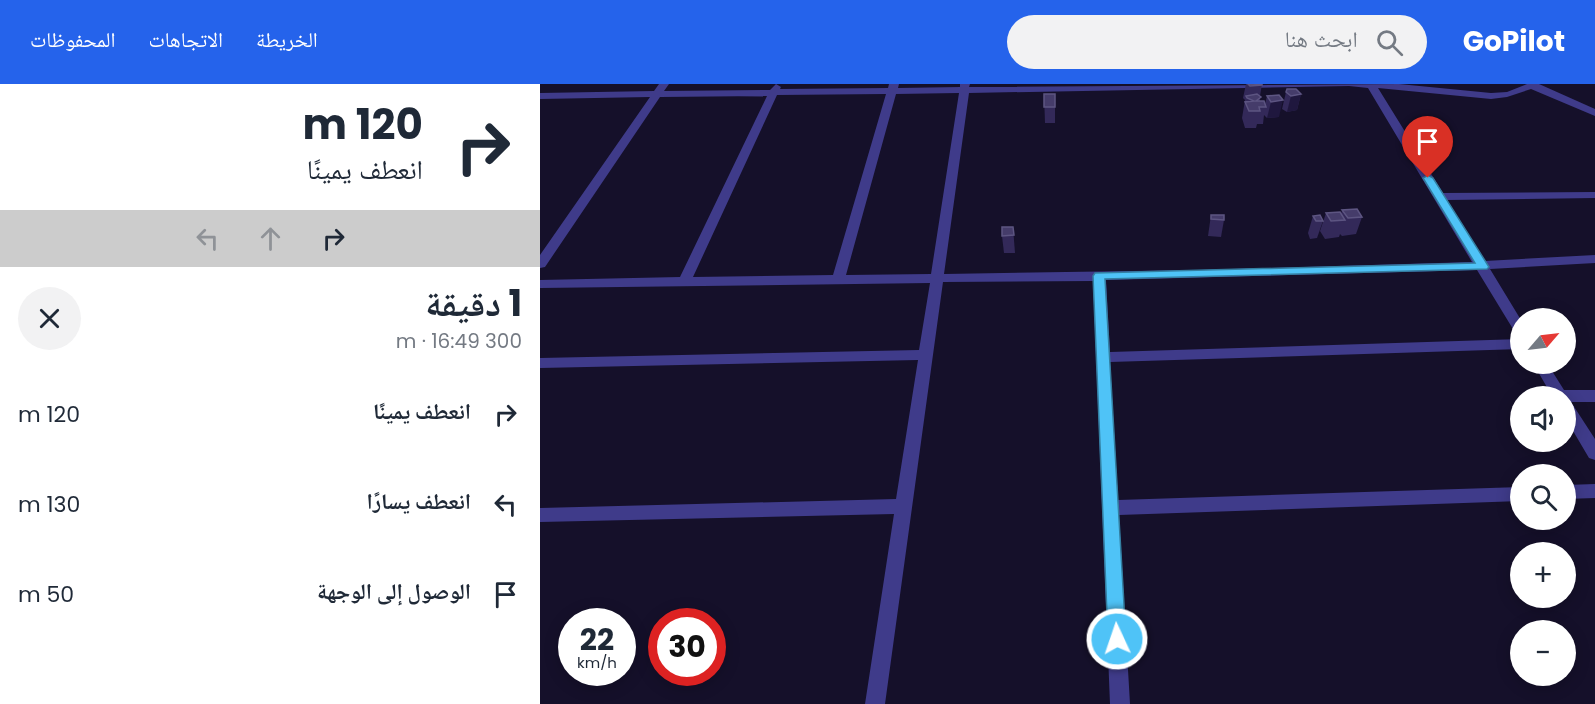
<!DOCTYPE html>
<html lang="ar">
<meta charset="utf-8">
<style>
body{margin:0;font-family:Poppins,"Noto Naskh Arabic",sans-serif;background:#f2f2f3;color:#1f2937;direction:rtl;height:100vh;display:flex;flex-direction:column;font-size:22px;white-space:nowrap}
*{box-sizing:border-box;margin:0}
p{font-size:20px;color:#747a83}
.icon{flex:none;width:33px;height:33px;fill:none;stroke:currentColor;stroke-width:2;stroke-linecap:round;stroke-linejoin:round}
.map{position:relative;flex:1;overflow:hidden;direction:ltr}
.panel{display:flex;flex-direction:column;background:#fff;width:540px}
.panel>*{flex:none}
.guide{background:#fff;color:#1f2937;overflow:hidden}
.needle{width:39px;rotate:62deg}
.buttons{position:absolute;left:970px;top:224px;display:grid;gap:12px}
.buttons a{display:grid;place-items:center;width:66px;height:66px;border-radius:50%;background:#fff;box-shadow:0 3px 15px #0003;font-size:30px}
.speed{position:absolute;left:18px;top:524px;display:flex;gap:12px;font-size:30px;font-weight:700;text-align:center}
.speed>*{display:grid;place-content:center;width:78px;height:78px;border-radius:50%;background:#fff;box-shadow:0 3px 15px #0003;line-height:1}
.speed small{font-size:15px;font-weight:400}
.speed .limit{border:9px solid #d22;background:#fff;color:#111}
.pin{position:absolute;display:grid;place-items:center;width:51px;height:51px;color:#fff;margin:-62px -26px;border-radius:50% 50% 50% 0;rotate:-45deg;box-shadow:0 0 6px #0007}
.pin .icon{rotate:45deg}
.me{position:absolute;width:66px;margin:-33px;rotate:357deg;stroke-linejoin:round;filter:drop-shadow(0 0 4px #0008)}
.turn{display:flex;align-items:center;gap:21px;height:126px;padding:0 18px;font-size:27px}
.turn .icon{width:78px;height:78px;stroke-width:2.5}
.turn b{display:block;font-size:42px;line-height:51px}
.lanes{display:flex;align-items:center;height:57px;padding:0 18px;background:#0003;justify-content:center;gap:30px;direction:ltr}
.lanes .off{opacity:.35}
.round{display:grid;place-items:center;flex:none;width:63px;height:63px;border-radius:32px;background:#f2f2f3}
.headline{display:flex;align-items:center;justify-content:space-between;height:102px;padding:0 18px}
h1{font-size:36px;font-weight:700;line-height:45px}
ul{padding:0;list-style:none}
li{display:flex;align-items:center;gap:18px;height:90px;padding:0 18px}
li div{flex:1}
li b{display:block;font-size:22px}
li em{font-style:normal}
header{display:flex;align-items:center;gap:36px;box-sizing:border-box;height:84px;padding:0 30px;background:#2563eb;color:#fff}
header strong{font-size:28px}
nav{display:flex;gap:33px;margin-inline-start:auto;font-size:21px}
.search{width:420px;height:54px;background:#f2f2f3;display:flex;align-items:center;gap:15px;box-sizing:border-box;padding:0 21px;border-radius:33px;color:#747a83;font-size:22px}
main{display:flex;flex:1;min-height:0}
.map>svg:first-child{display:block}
</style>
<header>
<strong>GoPilot</strong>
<div class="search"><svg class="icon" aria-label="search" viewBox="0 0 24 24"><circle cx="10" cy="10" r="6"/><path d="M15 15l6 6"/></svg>ابحث هنا</div>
<nav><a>الخريطة</a><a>الاتجاهات</a><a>المحفوظات</a></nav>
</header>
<main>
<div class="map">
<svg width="1055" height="620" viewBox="0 0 1055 620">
<rect width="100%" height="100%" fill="#15102a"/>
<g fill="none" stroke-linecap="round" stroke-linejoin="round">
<g fill="#3f3b8a" fill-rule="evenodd">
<path d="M119,0H129L124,7L230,6L236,0L241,3L240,5L348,4L349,0H359L358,4L420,3V0H430L429,3L859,0L951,9L967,8L987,0H999L1055,25V32L991,5L967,13L951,15L838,4L903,109L1055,108V114L907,116L945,177L1055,171V179L950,185L981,236V252L976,250L937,186L566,196L570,268L981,255V265L570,278L578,416L981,403V417L579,431L590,620H570L553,197L403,198L345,620H325L354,430L0,438V424L356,415L378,276L0,284V274L379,266L390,199L0,204V196L140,193L227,12L120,13L5,183L0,184V171L110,13L0,15V9L114,7ZM809,2L828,4L932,178L659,186L404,190L429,9ZM419,9L391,190L306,191L356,10ZM346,10L293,191L153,193L237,11Z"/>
<path d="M993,279H1007L1024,306H1055V318H1031L1055,355V376L1049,374L1026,335V312H1012Z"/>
<path d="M1055,400V414L1026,415V401Z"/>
</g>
</g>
<g fill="#332959">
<path d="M706,0H722L720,12V17L725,20L727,12L739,11V33L727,34L724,31L723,40H717L716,44H705L702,34L705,16L703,14Z"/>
<path d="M746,8L761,10L757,26L747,28L742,25Z"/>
<path d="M504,10H515V39H505Z"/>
<path d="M802,126L822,133L816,150L802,152L800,150L799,153L785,155L780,147L786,129L801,130Z"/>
<path d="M671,131L684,136L681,153L668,152Z"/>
<path d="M773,132L783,137L777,154L770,155L768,149Z"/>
<path d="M473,143L475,169H464L462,152Z"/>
</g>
<g fill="#1f173e">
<path d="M761,10L757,26L747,28L751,12Z"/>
<path d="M743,16L739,33L727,34L731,18Z"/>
</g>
<g fill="#453c6a" stroke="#5d5582" stroke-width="1.5">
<path d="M708,0H722V1L710,2Z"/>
<path d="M747,5H756L761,10L751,12L746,8Z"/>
<rect x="504" y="10" width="11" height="13"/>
<path d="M717,10L721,13L716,17H724L726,23H719L720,27H709L705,18L714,17L707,14L706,12Z"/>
<path d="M739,11L743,16L731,18L727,12Z"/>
<path d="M817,125L822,133L808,134L802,126Z"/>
<path d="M800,128L805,136L791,137L786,129Z"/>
<path d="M671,131H684V136L671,135Z"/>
<path d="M780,131L783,137H776L773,132Z"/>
<path d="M462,143H473L474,151L462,152Z"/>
</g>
<path fill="#4fc3f7" stroke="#337fa1" stroke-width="1.5" d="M888,91L893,94L949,183L947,185L565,195L586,555L583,561L577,563L571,561L568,555L553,192L555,189L935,179L883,94Z"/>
</svg>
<div class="buttons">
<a><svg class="needle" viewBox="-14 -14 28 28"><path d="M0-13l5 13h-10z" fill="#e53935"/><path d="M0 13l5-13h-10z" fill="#747a83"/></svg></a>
<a><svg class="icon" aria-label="sound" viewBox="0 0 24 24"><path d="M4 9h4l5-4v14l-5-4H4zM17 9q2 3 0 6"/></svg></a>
<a><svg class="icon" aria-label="search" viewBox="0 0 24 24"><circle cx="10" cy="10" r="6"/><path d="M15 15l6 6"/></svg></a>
<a>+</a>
<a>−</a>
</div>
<div class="speed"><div>22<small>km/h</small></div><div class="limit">30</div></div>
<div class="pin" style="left:888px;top:94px;background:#d93025"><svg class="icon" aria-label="arrive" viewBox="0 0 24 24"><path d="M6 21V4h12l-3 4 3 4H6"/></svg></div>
<svg class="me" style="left:577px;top:555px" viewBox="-20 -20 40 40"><circle r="17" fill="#4fc3f7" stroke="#fff" stroke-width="3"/><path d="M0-11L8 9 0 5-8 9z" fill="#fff"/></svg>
</div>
<section class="panel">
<div class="guide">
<div class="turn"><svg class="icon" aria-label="right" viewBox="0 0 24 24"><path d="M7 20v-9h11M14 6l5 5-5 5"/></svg><div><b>120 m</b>انعطف يمينًا</div></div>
<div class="lanes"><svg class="icon off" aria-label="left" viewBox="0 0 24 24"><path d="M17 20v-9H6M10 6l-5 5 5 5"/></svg><svg class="icon off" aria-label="ahead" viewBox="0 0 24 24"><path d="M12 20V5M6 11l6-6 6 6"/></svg><svg class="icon" aria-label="right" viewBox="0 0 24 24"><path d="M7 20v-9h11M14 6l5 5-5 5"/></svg></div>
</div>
<div class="headline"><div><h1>1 دقيقة</h1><p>300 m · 16:49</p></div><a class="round"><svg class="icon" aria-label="close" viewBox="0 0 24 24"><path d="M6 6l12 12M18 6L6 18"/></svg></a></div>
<ul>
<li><svg class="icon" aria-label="right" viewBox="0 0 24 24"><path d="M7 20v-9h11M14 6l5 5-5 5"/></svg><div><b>انعطف يمينًا</b></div><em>120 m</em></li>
<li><svg class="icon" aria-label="left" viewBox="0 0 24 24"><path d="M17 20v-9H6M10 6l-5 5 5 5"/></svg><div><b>انعطف يسارًا</b></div><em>130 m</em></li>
<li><svg class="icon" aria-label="arrive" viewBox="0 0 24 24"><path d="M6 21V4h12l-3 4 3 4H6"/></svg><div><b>الوصول إلى الوجهة</b></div><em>50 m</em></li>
</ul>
</section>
</main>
